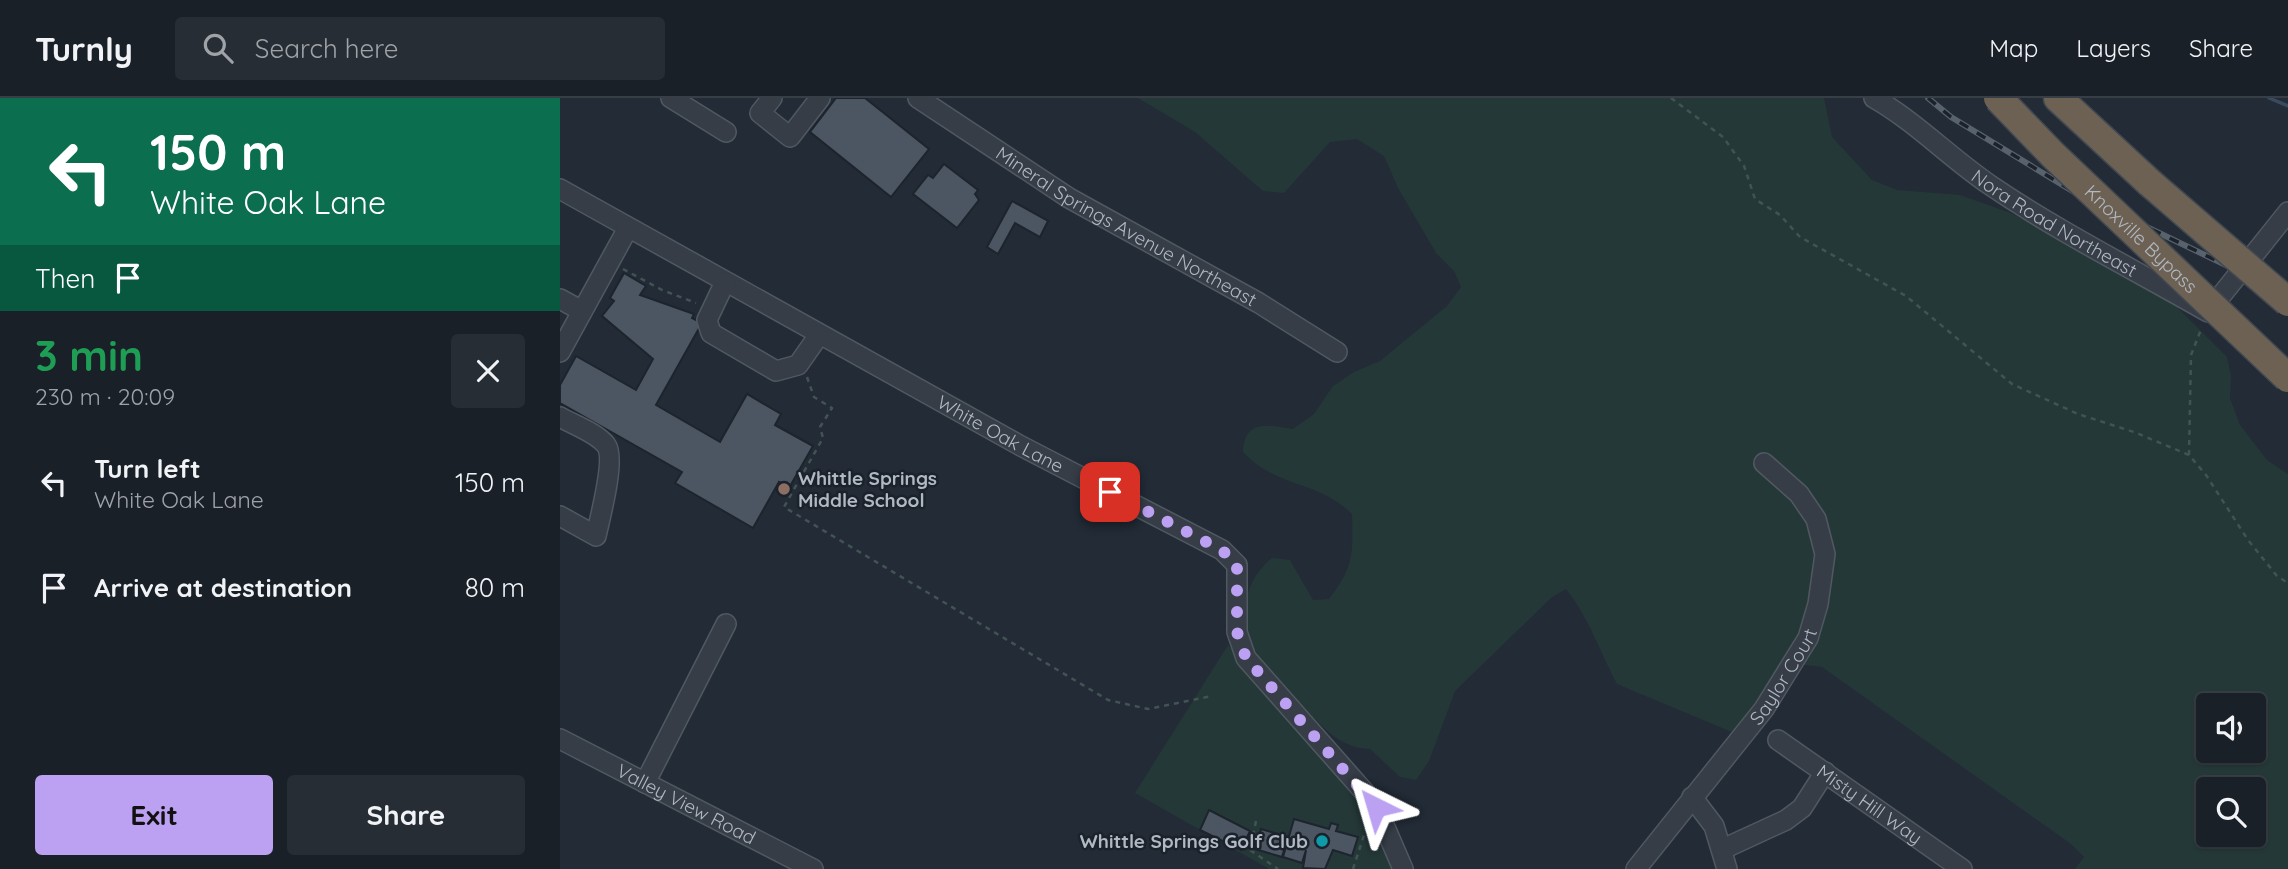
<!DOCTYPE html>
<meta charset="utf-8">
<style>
body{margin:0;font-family:Quicksand,sans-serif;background:#272d34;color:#f1f3f6;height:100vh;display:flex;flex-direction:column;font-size:26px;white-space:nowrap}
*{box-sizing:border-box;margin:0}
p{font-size:23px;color:#9fa3a8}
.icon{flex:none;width:38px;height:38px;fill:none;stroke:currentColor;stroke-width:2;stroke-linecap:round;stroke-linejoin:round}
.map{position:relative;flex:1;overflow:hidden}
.drawer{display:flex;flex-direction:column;background:#1a2028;width:560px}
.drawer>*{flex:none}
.banner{background:#0b6e4f;color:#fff;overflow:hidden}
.buttons{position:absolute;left:1636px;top:595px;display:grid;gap:14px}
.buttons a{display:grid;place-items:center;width:70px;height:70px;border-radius:7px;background:#1a2028;box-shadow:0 2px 5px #0004,0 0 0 2px #383e45;font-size:35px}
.pin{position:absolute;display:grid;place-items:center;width:60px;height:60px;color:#fff;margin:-30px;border-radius:14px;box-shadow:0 4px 10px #0006}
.me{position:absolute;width:77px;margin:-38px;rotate:320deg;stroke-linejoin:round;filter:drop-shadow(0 0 5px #0008)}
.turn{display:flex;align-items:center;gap:24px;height:147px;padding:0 35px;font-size:32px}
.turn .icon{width:91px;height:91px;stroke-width:2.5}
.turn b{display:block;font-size:49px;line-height:60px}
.then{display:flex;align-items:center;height:66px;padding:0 35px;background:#0003;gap:14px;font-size:26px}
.round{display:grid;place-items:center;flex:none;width:74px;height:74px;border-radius:7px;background:#272d34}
.headline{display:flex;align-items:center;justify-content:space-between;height:119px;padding:0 35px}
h1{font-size:42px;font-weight:700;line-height:52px;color:#1e9e55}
.button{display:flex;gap:14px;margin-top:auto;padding:14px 35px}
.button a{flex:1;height:80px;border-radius:7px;background:#bca0f2;color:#111;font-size:28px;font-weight:700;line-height:80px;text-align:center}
.button a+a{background:#272d34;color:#f1f3f6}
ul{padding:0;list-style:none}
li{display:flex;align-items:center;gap:21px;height:105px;padding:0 35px}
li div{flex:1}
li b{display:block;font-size:26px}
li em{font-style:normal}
header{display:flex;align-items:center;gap:42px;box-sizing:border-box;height:98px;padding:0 35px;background:#1a2028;border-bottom:2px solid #383e45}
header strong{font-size:33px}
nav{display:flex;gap:38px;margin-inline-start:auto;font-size:24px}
.search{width:490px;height:63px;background:#272d34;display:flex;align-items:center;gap:18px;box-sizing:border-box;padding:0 24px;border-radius:7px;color:#9fa3a8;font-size:26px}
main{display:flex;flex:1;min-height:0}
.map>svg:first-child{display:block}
</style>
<header>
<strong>Turnly</strong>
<div class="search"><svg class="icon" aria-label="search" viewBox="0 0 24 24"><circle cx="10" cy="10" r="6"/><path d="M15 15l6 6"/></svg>Search here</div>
<nav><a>Map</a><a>Layers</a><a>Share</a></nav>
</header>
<main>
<section class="drawer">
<div class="banner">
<div class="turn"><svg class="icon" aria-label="left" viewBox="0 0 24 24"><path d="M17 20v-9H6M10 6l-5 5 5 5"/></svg><div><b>150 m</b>White Oak Lane</div></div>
<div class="then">Then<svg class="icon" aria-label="arrive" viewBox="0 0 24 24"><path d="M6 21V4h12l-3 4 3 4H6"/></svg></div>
</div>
<div class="headline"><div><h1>3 min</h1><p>230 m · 20:09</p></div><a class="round"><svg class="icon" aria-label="close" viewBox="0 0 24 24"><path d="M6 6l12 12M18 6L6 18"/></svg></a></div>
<ul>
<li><svg class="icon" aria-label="left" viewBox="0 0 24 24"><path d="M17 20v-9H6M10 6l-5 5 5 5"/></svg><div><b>Turn left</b><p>White Oak Lane</p></div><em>150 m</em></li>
<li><svg class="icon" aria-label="arrive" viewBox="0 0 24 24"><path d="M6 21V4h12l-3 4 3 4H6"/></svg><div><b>Arrive at destination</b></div><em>80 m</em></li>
</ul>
<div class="button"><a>Exit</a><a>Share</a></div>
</section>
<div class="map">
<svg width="1728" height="771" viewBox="0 0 1728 771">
<rect width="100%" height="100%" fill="#222b36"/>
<g fill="#253838" fill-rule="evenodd">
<path d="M578,0H1264L1272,39L1312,82L1337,92L1400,97L1448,114L1493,135L1611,203L1667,259L1671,278L1670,300L1680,327L1707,362L1728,376V771H1515L1524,759L1511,746L1262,569L1244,567L1226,584L1186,640L1057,586C1040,554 1029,520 1006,491L992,499L895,593L869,663L856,682L840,679L810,651C778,650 761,627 740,605C727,592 709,578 698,563C676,529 681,485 712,460L730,462L753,502L769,501C794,469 793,456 792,416C756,381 718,391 683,354C684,321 709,327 733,331L754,316L773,288L794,274L820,263L887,208L901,189L894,173L876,155L838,90L824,58L797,41L770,44L724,95L703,93L635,34ZM1648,607H1694V653H1648ZM1648,691H1694V737H1648Z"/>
<path d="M668,547C730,616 802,681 834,771H709L575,695Z"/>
</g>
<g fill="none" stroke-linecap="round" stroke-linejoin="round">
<path stroke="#394a5e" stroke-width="3.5" d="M1709,0L1728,8"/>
</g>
<g fill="#4b5662" stroke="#1d242d" stroke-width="2">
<path d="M276,0H305L369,51L331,99L250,34Z"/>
<path d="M384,66L418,92L415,96L419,102L397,130L353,96L368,77L373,80Z"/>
<path d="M452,103L488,123L480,139L455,125L438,156L427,149Z"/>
<path d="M64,175L86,188L80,197L134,216L132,220L142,225L96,307L160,344L187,296L221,316L215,327L253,348L229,390L219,384L193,430L115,385L122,374L0,305V287L16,258L76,292L93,261L42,218L54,203L50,200Z"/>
<path d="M649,712L690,733L681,752L640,732Z"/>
<path d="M734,721L769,731L771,725L778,727L776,733L798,739L792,758L773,752L765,771L743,770L746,752L742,765L723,759Z"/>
<path d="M701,731L728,739L722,759L695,751Z"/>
</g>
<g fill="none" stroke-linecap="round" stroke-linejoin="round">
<defs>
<g id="minor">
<path d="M111,0L166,34"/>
<path d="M212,0L200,15L230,39L260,0"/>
<path id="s1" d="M358,0L509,100L699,205L777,254"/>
<path id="s2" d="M1314,0C1356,24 1389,59 1430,87C1499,134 1575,172 1648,214L1728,114"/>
<path id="s3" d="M0,91L461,348L662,452L677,467V534L686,560L815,706L843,771"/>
<path d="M165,184L147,222L151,235L216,273L238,267L259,237"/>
<path d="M0,201L22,213"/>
<path d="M0,254L68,130"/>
<path d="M0,319C14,327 37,335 46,347C56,360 40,420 36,438L0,418"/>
<path id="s4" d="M0,641L253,771"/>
<path id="s5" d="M1218,642L1402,771"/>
<path d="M85,685L166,526"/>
<path d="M1132,699L1154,728L1167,771"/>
<path d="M1163,751L1226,722L1242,710L1265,674"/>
<path id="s6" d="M1076,771L1204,611L1248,540L1258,506L1265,456L1256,421L1239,396L1204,365"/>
</g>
<path id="highway" d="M1498,0L1590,85"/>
</defs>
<use href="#minor" stroke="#505861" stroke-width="22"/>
<use href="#highway" stroke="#404851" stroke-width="31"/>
<g stroke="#425354" stroke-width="2.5" stroke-dasharray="5 5" stroke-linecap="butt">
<path d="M1111,0L1163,39L1184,68L1195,101L1220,117L1240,139L1346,198L1452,286L1518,316L1574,334L1629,357L1646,377L1688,442L1717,478L1728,485"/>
<path d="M63,171L102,192L136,205"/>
<path d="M247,279L254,299L272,310L260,329L263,340L224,409L548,602L588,611L652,598"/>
<path d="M1629,357L1631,257L1642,229"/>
<path d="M696,723L690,752L718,771"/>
<path d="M793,771L807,728"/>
</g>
<use href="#minor" stroke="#363d47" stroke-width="19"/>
<use href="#highway" stroke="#6c6153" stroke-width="28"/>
<defs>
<path id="rail" d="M1368,0L1391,19L1514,94L1728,197"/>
</defs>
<use href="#rail" stroke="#58626d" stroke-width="6"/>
<use href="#rail" stroke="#1b222b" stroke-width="3.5" stroke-dasharray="10" stroke-linecap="butt"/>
<defs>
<g id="highway-bridge">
<path id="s7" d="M1438,0L1493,57L1728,280"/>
<path d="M1590,85L1728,204"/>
</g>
</defs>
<use href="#highway-bridge" stroke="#404851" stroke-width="31" stroke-linecap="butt"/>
<use href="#highway-bridge" stroke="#6c6153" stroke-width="28"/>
</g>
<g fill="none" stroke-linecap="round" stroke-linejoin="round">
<path stroke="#bca0f2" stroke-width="12" stroke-dasharray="0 21.6" d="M550,394L662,452L677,467V534L686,560L816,709"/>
</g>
<circle fill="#8d6e63" stroke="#1b222b" stroke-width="2.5" cx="224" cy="391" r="7"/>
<circle fill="#0f9aa8" stroke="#1b222b" stroke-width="2.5" cx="762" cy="743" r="7"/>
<g text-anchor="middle" stroke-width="5" stroke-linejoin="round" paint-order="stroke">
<g font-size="19" fill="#b0b8c3" stroke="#1b222b">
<text dy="7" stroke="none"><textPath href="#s2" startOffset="220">Nora Road Northeast</textPath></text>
<text dy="7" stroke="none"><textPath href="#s1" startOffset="245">Mineral Springs Avenue Northeast</textPath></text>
<text dy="7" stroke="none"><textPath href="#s7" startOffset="201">Knoxville Bypass</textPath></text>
<text dy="7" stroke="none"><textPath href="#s3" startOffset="504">White Oak Lane</textPath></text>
<text dy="7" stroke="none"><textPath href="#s6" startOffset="243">Saylor Court</textPath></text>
<text dy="7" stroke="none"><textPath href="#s4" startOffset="142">Valley View Road</textPath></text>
<text dy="7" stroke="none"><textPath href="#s5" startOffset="112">Misty Hill Way</textPath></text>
</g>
<g font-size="19" font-weight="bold" fill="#b0b8c3" stroke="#1b222b" text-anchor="start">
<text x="238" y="387">Whittle Springs<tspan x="238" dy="22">Middle School</tspan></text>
<text x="748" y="750" text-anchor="end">Whittle Springs Golf Club</text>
</g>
</g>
</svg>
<div class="buttons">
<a><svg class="icon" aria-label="sound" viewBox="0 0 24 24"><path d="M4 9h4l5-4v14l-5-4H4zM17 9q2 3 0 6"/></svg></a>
<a><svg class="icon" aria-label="search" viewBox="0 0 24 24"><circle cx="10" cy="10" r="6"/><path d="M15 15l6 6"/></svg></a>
</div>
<div class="pin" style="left:550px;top:394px;background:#d93025"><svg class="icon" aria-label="arrive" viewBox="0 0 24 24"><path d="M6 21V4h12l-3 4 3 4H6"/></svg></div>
<svg class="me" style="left:816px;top:709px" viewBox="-20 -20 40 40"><path d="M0-17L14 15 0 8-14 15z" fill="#bca0f2" stroke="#fff" stroke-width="4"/></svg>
</div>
</main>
